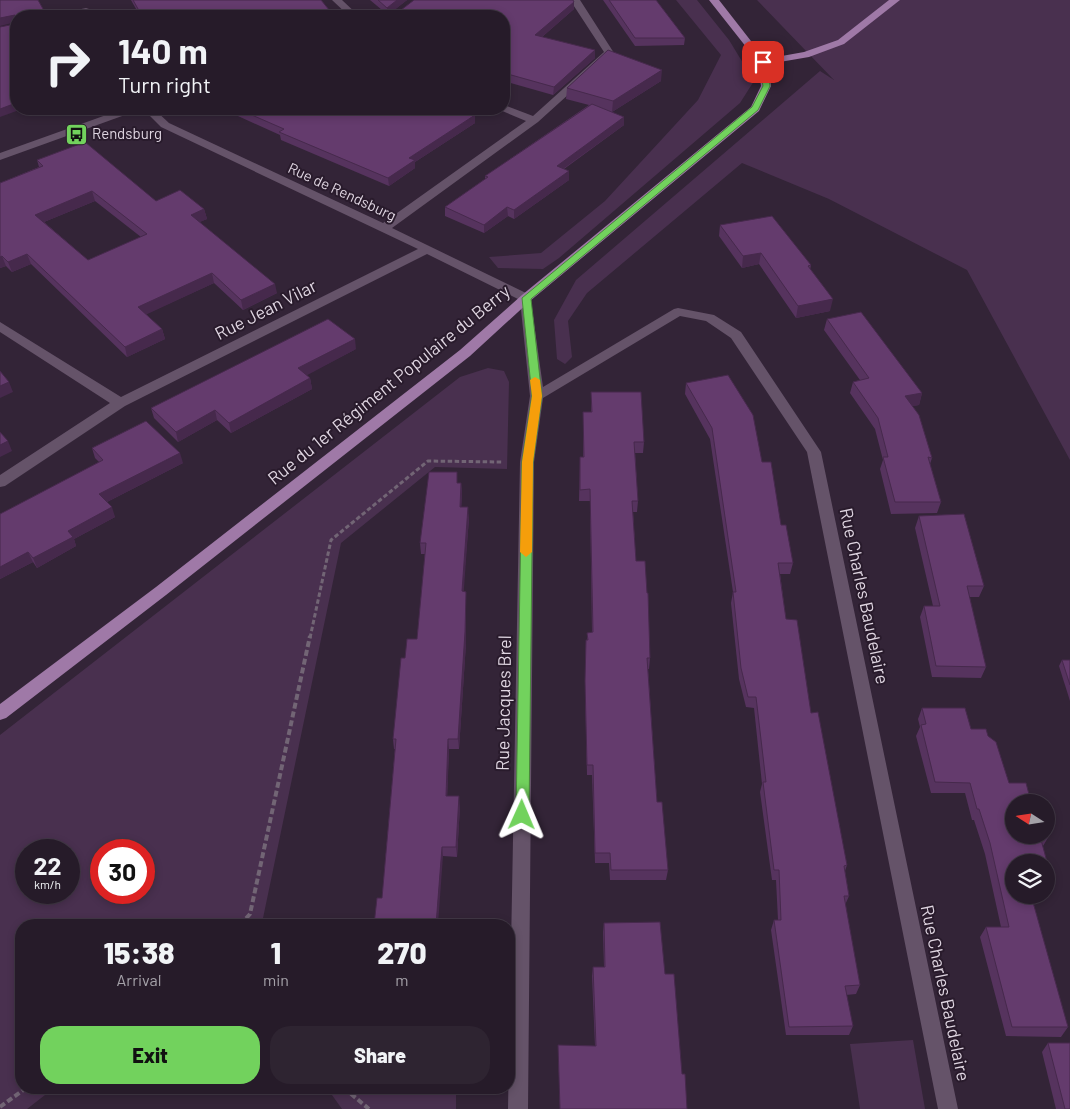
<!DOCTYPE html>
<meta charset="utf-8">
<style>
body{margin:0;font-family:Barlow,sans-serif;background:#2e2431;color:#f1f3f6;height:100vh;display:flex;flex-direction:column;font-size:19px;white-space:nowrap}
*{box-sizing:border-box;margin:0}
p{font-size:16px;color:#a4a1a8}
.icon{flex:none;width:28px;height:28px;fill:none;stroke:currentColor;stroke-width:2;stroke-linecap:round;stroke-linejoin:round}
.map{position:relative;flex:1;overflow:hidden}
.side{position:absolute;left:15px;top:919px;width:500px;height:175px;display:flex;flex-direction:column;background:#261b29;border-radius:20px;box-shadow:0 2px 8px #0003,0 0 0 1px #423946}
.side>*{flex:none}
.top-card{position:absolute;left:10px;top:10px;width:500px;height:105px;border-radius:20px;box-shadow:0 2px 8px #0003,0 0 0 1px #423946;background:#261b29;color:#f1f3f6;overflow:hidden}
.needle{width:32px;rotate:282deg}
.tools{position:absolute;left:1005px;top:794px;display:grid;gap:10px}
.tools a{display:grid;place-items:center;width:50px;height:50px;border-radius:50%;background:#261b29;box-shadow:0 2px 8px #0003,0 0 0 1px #423946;font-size:25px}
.speed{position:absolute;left:15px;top:839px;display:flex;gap:10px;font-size:25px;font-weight:700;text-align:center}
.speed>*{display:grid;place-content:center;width:65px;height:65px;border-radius:50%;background:#261b29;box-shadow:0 2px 8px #0003,0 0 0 1px #423946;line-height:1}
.speed small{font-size:12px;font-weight:400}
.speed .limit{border:8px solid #d22;background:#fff;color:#111}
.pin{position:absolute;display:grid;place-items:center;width:42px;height:42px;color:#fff;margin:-21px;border-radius:10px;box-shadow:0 2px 8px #0006}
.me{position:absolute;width:55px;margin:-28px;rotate:1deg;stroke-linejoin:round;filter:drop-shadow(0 0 4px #0008)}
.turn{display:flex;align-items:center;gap:18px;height:105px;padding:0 25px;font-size:22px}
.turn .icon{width:65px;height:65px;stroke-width:2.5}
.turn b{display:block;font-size:35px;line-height:42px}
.eta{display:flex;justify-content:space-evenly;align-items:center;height:85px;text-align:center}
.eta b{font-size:30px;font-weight:800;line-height:35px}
.action{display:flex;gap:10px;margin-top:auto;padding:10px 25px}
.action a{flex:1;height:58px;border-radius:20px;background:#72d25d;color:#111;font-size:20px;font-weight:800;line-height:58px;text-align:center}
.action a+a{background:#2e2431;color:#f1f3f6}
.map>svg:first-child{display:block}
</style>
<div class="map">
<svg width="1070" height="1109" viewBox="0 0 1070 1109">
<rect width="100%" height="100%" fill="#332437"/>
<g fill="#49304f" fill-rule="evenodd">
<path d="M676,0H697L729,40L754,81L740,103L559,258L543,269L498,268L489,257L541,253L605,201L698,100L721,55Z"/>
<path d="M757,0H1070V460L967,270L829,199L742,163L587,293L568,321L572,357L565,364L557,359L554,320L576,280L820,71L834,80Z"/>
<path d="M488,368L504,371L509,382L507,469L435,467L341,543L262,923L259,925H21V1088H54L27,1109H0V735L460,377ZM26,850H69V892H26ZM101,850H144V892H101Z"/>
<path d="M913,1040L925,1109H860L850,1044Z"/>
<path d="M327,1088H456V1109H342Z"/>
</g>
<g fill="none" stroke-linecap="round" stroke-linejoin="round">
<path stroke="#726575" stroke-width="3" stroke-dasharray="4.5 2.5" stroke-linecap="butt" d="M310,638L331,540L428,461L503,462"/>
<g stroke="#726575" stroke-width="4" stroke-dasharray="6 3" stroke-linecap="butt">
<path d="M240,925L250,914L310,636"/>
<path d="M344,1088L369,1109"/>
<path d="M0,1107L26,1088"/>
</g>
<g fill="#655369" fill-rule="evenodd">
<path d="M332,0H342L359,16H349Z"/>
<path d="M570,0H580L614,53L612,55L538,122L392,228L530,295L543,387L674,309L678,308L714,315L741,332L821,452L958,1109H938L807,452L731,338L706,321L680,316L543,398L534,462L528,1109H508L520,462L530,396L520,300L427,254L125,406L5,486L0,487V475L110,403L0,332V322L121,397L418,249L161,127L143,109H154L169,123L383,223L526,121L500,110L499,109H504V105L533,116L604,52Z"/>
<path d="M86,8L89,9V13L74,16H56L58,14Z"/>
<path d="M123,109H137L136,111L0,160V153Z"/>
</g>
<path fill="#9f79a7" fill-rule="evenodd" d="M709,0H719L765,59L804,52L838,40L889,0H900L844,44L809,57L768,64L771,86L759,111L530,301L470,356L166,595L6,718L0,720V704L156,587L460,350L522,295L751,107L761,86L758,62Z"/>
</g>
<g fill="#56335e" fill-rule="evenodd">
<path d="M131,0H321L334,16H140Z"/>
<path d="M370,0H407L394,10L574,2V9L542,37L595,58L553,95L504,81V16H391L390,13L388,15Z"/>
<path d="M603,0H656L685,38L684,45L635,46Z"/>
<path d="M661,81L612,112L624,125L564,169L569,180L514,219L508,216L484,233L445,216V207L485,179V176L589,105L566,99L567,88Z"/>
<path d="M207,109H459L475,123L415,162V168L389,186L281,140L280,135L227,111L215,116Z"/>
<path d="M37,160L156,201L204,209L207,219L199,222L277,293L243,310L214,283L146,314L162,329L165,339L127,357L31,264L12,272L6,266L0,268V183L39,167ZM95,201L141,237L88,260L44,222Z"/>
<path d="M720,225L811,265L810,270L830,311L796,318L759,264L742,268L719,236Z"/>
<path d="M827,319L922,393L919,405L912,406L932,458L930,464L941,502L937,513L891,514L880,469L883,460L875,429L850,393L853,382L860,380L824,330Z"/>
<path d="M356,349L306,375L310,378L312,389L231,433L217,420L178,442L154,418L151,408Z"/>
<path d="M686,383L762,462L793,563L790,574H780L786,619L811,713L847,865L845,871L849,896L845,905L860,985L856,994L846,995L853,1026L849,1035H786L771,930L774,920H778L776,880H772L760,792L762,784L754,708L746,707L739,679L731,603L733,592L710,439L685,394Z"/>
<path d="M591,392L644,442L643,453H635L638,501L637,512H633L636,561L650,658L649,669H648L657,802L668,870L666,880H610L609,863H595L592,775H587L585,692L586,640H587V633H592L590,501H579L580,457H583V412H591Z"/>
<path d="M92,448L183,463L107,502L115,517L74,539L76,546L37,568L33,562L0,579V514L99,462L95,458Z"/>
<path d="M458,483H461L462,494L461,507L469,518L463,591L466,592V643L459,749H449L447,796L460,806L457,857L443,856L382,898L395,749H394L393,739L405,658L417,639L425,554H421L420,543Z"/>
<path d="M919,516L984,586L979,597H969L986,667L981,678L932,677L920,617L924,606H933L915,528Z"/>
<path d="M1062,660H1070V701L1059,666Z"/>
<path d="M922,708L988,736L1014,802L1049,836L1043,846L1014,862L1068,1027L1061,1037L1006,1036L980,937L986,927H1001L985,854L974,820H972L965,793H931L916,736L920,727L918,719Z"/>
<path d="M1046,883L1053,884L1047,894H1046Z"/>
<path d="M604,923L665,974L682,1074L687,1109H560L558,1045L595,1046L592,976L593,967H604L603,932Z"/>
<path d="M1048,1043L1070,1109H1056L1042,1052Z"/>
</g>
<g fill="#46294c">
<path d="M397,0H407L392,12L390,11V13L388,15L387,8Z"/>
<path d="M574,2V9L535,43V35Z"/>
<path d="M15,15L16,22L0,26V18Z"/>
<path d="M595,50V58L553,95L554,87Z"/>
<path d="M662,70L661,81L612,112L613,101Z"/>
<path d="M16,103V109H22L0,117V109Z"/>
<path d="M214,109H227V111L215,116Z"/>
<path d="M475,115V123L415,162V168L389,186L388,178L409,158Z"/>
<path d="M624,117V125L556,174L557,166Z"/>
<path d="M569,171V180L514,219V210Z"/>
<path d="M92,191L95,201L39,224L35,215Z"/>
<path d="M507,207L508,216L484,233V225Z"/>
<path d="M204,209L207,219L193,225L191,215Z"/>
<path d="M761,253L759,264L742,268L743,256Z"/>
<path d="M27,254L31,264L12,272L8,262Z"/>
<path d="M2,256L6,266L0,268V257Z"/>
<path d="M212,273L214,283L141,317L138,307Z"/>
<path d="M275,284L277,293L243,310L241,300Z"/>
<path d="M833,299L830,311L796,318L798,306Z"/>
<path d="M162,329L165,339L127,357L125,347Z"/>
<path d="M355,339L356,349L300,379L298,368Z"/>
<path d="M310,378L312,389L231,433L229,423Z"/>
<path d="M9,382L13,392L0,398V386Z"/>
<path d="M922,393L919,405L902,408L905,396Z"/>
<path d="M215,410L217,420L178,442L176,432Z"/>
<path d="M8,441L12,451L0,457V445Z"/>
<path d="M180,453L183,463L103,504L99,494Z"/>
<path d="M461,483L462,494L461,518L460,507Z"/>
<path d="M112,507L115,517L74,539L76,546L37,568L33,558L68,531Z"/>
<path d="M468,507L469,518L463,602L462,591Z"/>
<path d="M28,552L33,562L0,579V567Z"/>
<path d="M466,592V643L459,749L458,739Z"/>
<path d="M448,739L449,749L447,806L446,796Z"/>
<path d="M459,796L460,806L457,857L456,847Z"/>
<path d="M442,847L443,856L438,925H436Z"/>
</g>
<g fill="#643b6d" stroke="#46294c" fill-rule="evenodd">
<path d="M0,0H38L47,16H16V103L0,109V27L15,24V15L0,18Z"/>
<path d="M133,0H321L334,16H142Z"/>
<path d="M378,0H397L387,8Z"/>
<path d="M414,0H573L574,2L535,35L595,50L554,87L504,73V16H397L390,11L401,10Z"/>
<path d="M609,0H656L685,38H635Z"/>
<path d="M608,50L662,70L613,101L567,88Z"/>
<path d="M592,104L624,117L557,166L569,171L514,210L507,207L484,225L445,207L488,177L485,176Z"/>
<path d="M238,109H459L475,115L409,158L415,160L388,178L279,132L284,129Z"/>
<path d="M85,142L156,201L180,190L204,209L191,215L275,284L241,300L212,273L138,307L162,329L125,347L27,254L8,262L2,256L0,257V183L43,166L37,160ZM92,191L147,234L88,260L35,215Z"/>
<path d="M772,216L811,265L808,266L833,299L798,306L761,253L743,256L720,225Z"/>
<path d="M861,312L922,393L905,396L919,415L932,458L928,457L941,502H895L883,457H888L878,418L853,382L869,378L827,319Z"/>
<path d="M328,319L355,339L298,368L310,378L229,423L215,410L176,432L151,408Z"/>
<path d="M0,371L9,382L0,386Z"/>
<path d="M728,375L753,415L762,462H771L781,525H786L793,563H778L786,619L797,620L811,713L818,712L847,865L844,866L849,896H844L860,985L845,986L853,1026L789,1027L774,920H781L779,870H774L763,782H766L756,697H748L741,668L733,592H736L712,428L686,383Z"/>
<path d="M591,392H641L644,442H634L638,501H632L636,561H645L647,593H648L650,658H647L657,802H662L668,870H611L610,853H595L593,765H587L585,681L586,640H588L587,633L593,632L590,489L580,490V457H584L583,412H592Z"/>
<path d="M146,421L180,453L99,494L112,507L68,531L73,537L33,558L28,552L0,567V514L103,460L92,448Z"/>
<path d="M0,432L8,441L0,445Z"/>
<path d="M429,472H457V483H461L460,507H468L462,591L466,592L465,632L458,739H448L446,796H459L456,847H442L436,925H374L377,898H382L396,739H393L401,658H405L407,639H417L426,543H420Z"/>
<path d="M964,514L984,586H967L986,667L936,666L924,606H940L919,516Z"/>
<path d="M1062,660H1070V685Z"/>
<path d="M922,708H965L971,729H986L988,736L996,742L1009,783H1026L1031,802H1014V835H1046V826L1049,836H1040L1053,884L1046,883V862H1014V895H1031L1068,1027H1012L986,927H1009L990,843L979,809H977L970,783L935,782L921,725L926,724Z"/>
<path d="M660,922L665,974H674L682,1074H685L687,1109H560L558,1045L596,1046L593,967H605L604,923Z"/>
<path d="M1048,1043H1070V1109H1065Z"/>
</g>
<path fill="#72d25d" stroke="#4a883c" d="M763,60L767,62L770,86L758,110L531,299L542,396L533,462L529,815L527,819L522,821L518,819L516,815L522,462L532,396L522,298L752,107L763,86L759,62Z"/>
<path fill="#f59e0b" d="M535,377L540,380L542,396L533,462L532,552L526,557L520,552L522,462L532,396L530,380Z"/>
<defs>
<symbol id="bus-square" viewBox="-11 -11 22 22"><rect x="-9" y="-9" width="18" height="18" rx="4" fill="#72d25d" stroke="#291b2c"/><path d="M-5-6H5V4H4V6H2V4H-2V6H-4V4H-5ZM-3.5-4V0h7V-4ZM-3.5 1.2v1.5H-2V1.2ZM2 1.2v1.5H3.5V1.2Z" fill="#111"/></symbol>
</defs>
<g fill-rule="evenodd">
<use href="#bus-square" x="64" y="122" width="25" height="25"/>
</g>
<g text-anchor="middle" stroke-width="4" stroke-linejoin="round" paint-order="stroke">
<g font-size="15" fill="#dfd5e1" stroke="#291b2c" text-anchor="start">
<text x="92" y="139">Rendsburg</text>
</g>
<g font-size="15" fill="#dfd5e1" stroke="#291b2c">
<text transform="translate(342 192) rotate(25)" y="5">Rue de Rendsburg</text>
</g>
<g font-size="18" fill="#dfd5e1" stroke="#291b2c">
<text transform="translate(266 310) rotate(-27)" y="6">Rue Jean Vilar</text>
<text transform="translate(389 385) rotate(-39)" y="6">Rue du 1er Régiment Populaire du Berry</text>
<text transform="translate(864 596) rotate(78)" y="6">Rue Charles Baudelaire</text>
<text transform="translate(504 703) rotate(-89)" y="6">Rue Jacques Brel</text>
<text transform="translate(945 993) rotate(78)" y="6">Rue Charles Baudelaire</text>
</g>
</g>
</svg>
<div class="tools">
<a><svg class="needle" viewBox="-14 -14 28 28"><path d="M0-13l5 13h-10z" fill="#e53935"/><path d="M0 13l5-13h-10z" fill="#a4a1a8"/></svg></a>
<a><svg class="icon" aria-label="layers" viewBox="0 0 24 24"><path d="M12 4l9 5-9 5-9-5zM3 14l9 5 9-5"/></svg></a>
</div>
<div class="speed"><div>22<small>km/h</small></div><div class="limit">30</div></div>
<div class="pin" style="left:763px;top:62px;background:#d93025"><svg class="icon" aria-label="arrive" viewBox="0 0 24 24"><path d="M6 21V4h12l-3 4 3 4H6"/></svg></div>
<svg class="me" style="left:522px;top:815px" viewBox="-20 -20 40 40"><path d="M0-17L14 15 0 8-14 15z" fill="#72d25d" stroke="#fff" stroke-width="4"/></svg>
<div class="top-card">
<div class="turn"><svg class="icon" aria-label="right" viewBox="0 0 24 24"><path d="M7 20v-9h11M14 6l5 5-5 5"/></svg><div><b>140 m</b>Turn right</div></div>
</div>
<section class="side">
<div class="eta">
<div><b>15:38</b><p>Arrival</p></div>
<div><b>1</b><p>min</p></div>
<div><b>270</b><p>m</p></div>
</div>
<div class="action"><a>Exit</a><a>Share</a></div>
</section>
</div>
